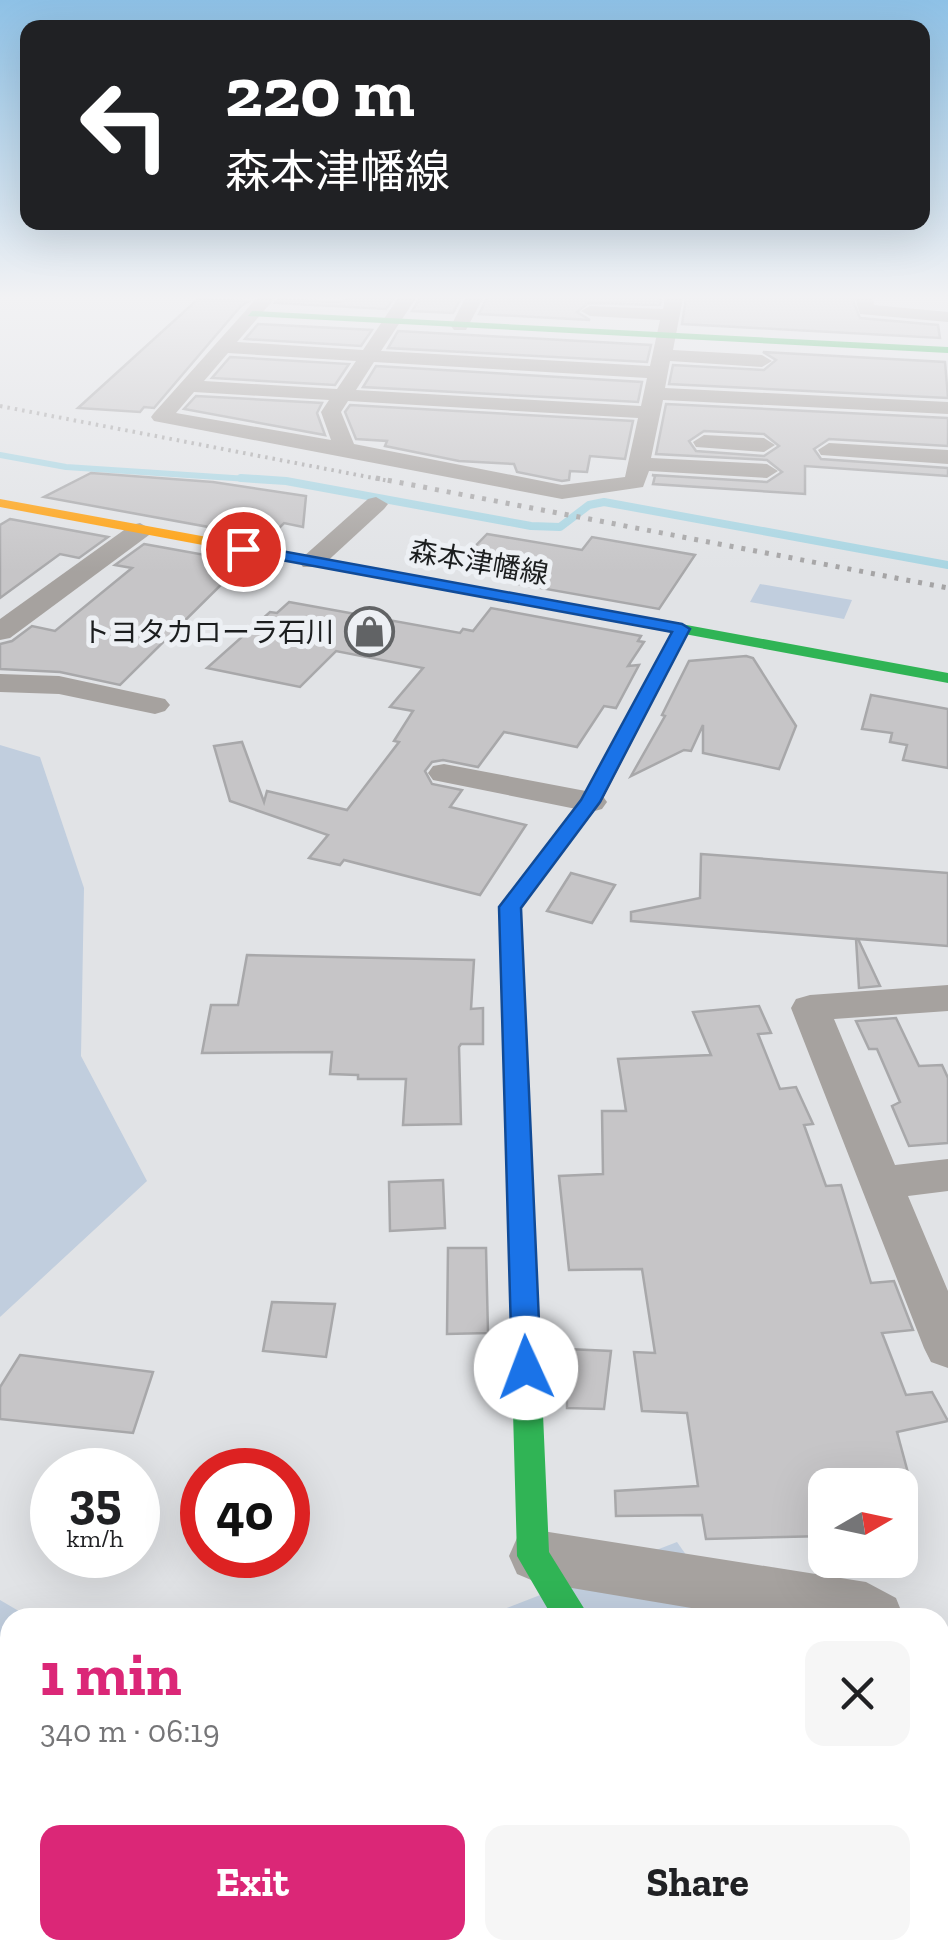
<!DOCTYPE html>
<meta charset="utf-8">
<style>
body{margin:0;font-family:"Zilla Slab","Noto Sans JP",serif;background:#f6f6f6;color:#202124;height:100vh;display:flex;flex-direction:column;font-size:38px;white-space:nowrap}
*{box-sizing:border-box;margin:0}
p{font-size:32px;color:#757577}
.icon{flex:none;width:55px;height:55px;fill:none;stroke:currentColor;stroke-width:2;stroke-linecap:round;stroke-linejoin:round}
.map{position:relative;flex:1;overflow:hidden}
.drawer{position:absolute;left:0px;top:1608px;width:950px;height:352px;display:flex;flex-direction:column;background:#fff;border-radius:30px 30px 0 0;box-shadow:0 10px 40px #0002}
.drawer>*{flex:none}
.guide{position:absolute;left:20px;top:20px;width:910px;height:210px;border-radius:20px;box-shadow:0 10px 40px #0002;background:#202124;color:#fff;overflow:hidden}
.needle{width:65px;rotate:81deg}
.fabs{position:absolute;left:808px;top:1468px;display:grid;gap:20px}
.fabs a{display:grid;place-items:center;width:110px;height:110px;border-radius:20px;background:#fff;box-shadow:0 10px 40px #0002;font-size:50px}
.speed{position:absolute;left:30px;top:1448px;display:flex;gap:20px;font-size:50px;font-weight:700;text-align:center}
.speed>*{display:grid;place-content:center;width:130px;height:130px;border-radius:50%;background:#fff;box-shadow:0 10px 40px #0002;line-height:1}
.speed small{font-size:25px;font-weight:400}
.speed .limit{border:15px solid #d22;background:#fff;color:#111}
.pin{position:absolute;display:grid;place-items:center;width:85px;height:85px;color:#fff;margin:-42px;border:5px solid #fff;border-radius:50%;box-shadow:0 2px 10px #0007}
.me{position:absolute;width:110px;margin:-55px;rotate:358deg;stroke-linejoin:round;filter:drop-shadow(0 0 8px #0008)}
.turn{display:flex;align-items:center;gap:35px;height:210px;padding:0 40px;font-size:45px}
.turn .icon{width:130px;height:130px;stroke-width:2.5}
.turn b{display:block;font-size:70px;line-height:85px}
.round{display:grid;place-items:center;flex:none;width:105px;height:105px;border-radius:20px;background:#f6f6f6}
.head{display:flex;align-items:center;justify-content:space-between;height:170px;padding:0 40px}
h1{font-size:60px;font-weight:700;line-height:75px;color:#db2777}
.cta{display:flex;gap:20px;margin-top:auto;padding:20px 40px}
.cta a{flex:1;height:115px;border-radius:20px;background:#db2777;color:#fff;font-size:40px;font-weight:700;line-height:115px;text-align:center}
.cta a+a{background:#f6f6f6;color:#202124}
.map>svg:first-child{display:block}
</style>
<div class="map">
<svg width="948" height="1959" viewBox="0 0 948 1959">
<rect width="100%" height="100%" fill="#e1e3e6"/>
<g fill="#c1cede">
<path d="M760,584L852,600L844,619L750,602Z"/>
<path d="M0,745L40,757L84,888L81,1056L147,1181L0,1317Z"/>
<path d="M677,1542L730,1617L481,1618Z"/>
<path d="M0,1600L29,1617L10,1618V1950H940V1915L948,1926V1959H0Z"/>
</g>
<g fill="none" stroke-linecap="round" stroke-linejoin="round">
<path stroke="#a8d5e2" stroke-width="6" d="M0,455L66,467L280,481"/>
<path stroke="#a8d5e2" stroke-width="8" d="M241,478L286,481L531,526L560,527L589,505L604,502L948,565"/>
</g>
<g fill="#c6c5c7" stroke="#a8a8aa" stroke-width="2.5" fill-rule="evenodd">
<path d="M350,298H394L386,309L275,303L278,299L339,302Z"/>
<path d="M420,298H461L453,313L412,311Z"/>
<path d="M487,298H661L660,305L588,303L577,312L590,320L479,314Z"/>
<path d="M686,298H852L860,318L938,325L940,338L682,324Z"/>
<path d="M198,299L249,301L240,307L154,408L144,407L140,412L78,408Z"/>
<path d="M258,324L372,330L361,346L245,339Z"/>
<path d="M398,331L651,345L647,362L388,348Z"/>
<path d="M763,352L945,362L948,398L669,384L673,365L764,370L776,360Z"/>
<path d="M230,357L349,364L335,385L212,378Z"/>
<path d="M376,366L642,382L638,402L363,387Z"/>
<path d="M196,396L322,403L317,413L325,435L184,409Z"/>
<path d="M666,404L948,418V446L829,439L814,449L821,459L948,468V476L805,466V494L653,484L655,476L652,475L767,482L782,472L767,460L656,454ZM704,431L764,434L779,446L764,456L696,451L689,441Z"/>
<path d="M350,405L633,421L625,459L590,456L587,472L570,471L569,480L562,481L517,472L514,464L459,461L385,446L387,441L356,439L345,412Z"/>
<path d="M91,473L213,482L306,496L303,527L284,523L269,538L44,497Z"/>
<path d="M10,519L108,537L79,558L60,554L0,598V525Z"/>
<path d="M487,534L582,550L592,537L695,555L659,609L512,583L519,574L459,563Z"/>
<path d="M144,544L244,562L120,685L60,672L0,669V644L12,641L32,626L55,631L132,568L115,565Z"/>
<path d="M289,602L460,633L463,629L473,631L491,608L641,636L638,641L644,642L628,666L639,665L616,708L604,706L577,747L504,732L478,767L443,760L432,762L425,771L432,784L462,790L450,807L526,825L480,895L344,860L340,865L309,858L328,835L230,801L214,746L242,742L264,802L267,791L347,810L399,742L394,741L413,711L390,707L423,668L336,651L300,687L207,668L270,612L277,613Z"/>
<path d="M746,656L753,658L796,726L779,769L703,753V725L691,751L684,750L631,776L665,716L662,715L689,661Z"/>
<path d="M871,695L948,709V768L903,760L907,745L890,742L892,733L862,729Z"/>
<path d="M701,854L948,873V946L858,939L880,986L859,988L856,939L631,921V912L700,898Z"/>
<path d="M571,873L615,885L592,923L547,911Z"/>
<path d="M247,955L474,960L471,1009L483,1008V1044H461L459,1047L461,1124L403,1125L406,1079H358V1075L330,1074L332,1052L202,1053L211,1005H238Z"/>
<path d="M759,1006L771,1033L758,1034L780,1089L796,1087L813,1124L804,1125L826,1186L841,1185L871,1283L894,1281L913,1330L882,1333L906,1395L932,1392L948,1421L897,1432L911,1484L825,1485V1536L706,1539L702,1515L616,1516L615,1491L698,1486L687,1413L642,1411L634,1352L655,1353L642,1269L569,1270L559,1176L603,1174L602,1111H626L618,1059L711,1055L693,1012Z"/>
<path d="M896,1018L919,1066L942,1065L948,1078V1143L909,1146L892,1106L900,1102L877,1049H869L856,1021Z"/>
<path d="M443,1180L445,1228L390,1231L389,1182Z"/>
<path d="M448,1248H486L488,1333L447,1334Z"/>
<path d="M272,1302L335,1304L326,1357L263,1351Z"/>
<path d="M567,1349L611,1351L604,1409L567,1408Z"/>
<path d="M20,1355L153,1372L133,1433L0,1419V1387Z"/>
</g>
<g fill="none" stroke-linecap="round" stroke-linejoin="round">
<g fill="#a6a29f" fill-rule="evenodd">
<path d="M257,298H275L237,342L363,350L398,298H416L381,351L650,366L660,320L590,316L581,311L590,306L663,309L665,298H683L673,350L762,355L772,361L762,367L670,361L665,388L948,402V414L663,400L651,458L767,464L778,471L767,478L649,471L643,487L562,499L154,421L151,417L154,413ZM228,353L356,361L337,389L204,381ZM374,362L647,378L641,406L356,390ZM194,392L329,400L321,412L331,440L176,413ZM348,401L638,418L625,477L562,485L354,444L341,412Z"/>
<path d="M465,298H483L466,330H454L451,326Z"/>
<path d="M855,298H873L874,305L948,312V322L860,314Z"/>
<path d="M704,435L764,438L775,445L764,452L696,447L693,442Z"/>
<path d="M829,443L948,450V464L821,455L818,450Z"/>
<path d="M376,497L388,504L384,509L321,567H303L299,562L303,557L368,499Z"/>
<path d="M140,523L152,530L149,535L10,638L0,640V619L131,525Z"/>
<path d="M0,674L59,676L165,699L170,705L165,711L155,714L59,694L0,692Z"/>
<path d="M444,764L591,792L602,795L607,802L602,809L591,812L433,780L428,773L433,766Z"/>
<path d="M948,985V1011L834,1019L895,1165L948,1159V1191L908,1196L948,1291V1368L931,1362L924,1348L791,1008L796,999L810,995Z"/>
<path d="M536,1530L866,1582L896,1598L904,1618H751L536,1582L517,1574L509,1556L517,1538Z"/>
<path d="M940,1664L948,1667V1743L940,1739Z"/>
<path d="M752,1950H818L822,1959H756Z"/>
</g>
<g fill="#30b455" fill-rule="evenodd">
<path d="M252,311L948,347V353L248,316Z"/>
<path d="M545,599L948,673V683L539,607V601Z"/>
<path d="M518,891L529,897L521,908L549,1552L590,1618H553L517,1556L499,907L511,892Z"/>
</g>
<path fill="#ff9f0a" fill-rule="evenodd" d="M0,499L545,599L553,604L545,609L0,507Z"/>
<path fill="#e5322d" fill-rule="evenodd" d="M682,624L690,629L601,802L525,902H511L507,897L511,892L582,801L674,629Z"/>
<path stroke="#a5a4a5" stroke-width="4" stroke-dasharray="2.5 5" stroke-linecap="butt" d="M0,406L389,481"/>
<path stroke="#a5a4a5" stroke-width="5" stroke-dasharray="4 8" stroke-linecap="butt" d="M376,478L948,588"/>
</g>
<linearGradient id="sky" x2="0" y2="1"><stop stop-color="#8ec1e6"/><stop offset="0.52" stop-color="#f2f2f4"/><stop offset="1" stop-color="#f2f2f4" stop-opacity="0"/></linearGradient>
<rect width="948" height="572" fill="url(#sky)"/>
<path fill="#1a73e8" stroke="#114b97" stroke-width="2.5" d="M243,544L682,624L690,629L600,802L521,908L541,1368L537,1377L526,1381L516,1377L512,1368L499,907L581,800L672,632L238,552V546Z"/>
<defs>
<symbol id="shop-ring" viewBox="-11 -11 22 22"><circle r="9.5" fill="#edf0f4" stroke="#616365" stroke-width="1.5"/><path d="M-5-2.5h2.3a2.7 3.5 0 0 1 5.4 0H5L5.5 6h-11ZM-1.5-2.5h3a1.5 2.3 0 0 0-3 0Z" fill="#616365"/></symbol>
</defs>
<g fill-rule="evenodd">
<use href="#shop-ring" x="342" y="604" width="55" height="55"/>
</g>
<g text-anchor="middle" stroke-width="10" stroke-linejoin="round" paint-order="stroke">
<g font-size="28" fill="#1c1e1f" stroke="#edf0f4">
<text transform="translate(479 562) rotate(10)" y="10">森本津幡線</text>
</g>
<g font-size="28" fill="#1c1e1f" stroke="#edf0f4" text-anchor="end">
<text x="334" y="642">トヨタカローラ石川</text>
</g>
</g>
</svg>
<div class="fabs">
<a><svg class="needle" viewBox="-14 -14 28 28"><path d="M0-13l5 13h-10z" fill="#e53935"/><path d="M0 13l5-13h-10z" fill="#757577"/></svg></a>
</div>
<div class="speed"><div>35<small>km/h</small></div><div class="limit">40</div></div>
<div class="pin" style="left:243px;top:549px;background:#d93025"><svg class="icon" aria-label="arrive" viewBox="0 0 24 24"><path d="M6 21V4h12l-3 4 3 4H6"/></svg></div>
<svg class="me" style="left:526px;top:1368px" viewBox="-20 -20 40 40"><circle r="19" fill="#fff"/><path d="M0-13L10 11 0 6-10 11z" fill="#1a73e8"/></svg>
<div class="guide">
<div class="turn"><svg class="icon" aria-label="left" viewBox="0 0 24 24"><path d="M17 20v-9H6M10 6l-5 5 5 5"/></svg><div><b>220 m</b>森本津幡線</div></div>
</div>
<section class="drawer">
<div class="head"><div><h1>1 min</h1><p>340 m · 06:19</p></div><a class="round"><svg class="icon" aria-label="close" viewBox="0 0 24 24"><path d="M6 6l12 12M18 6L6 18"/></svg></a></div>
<div class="cta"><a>Exit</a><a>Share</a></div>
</section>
</div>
